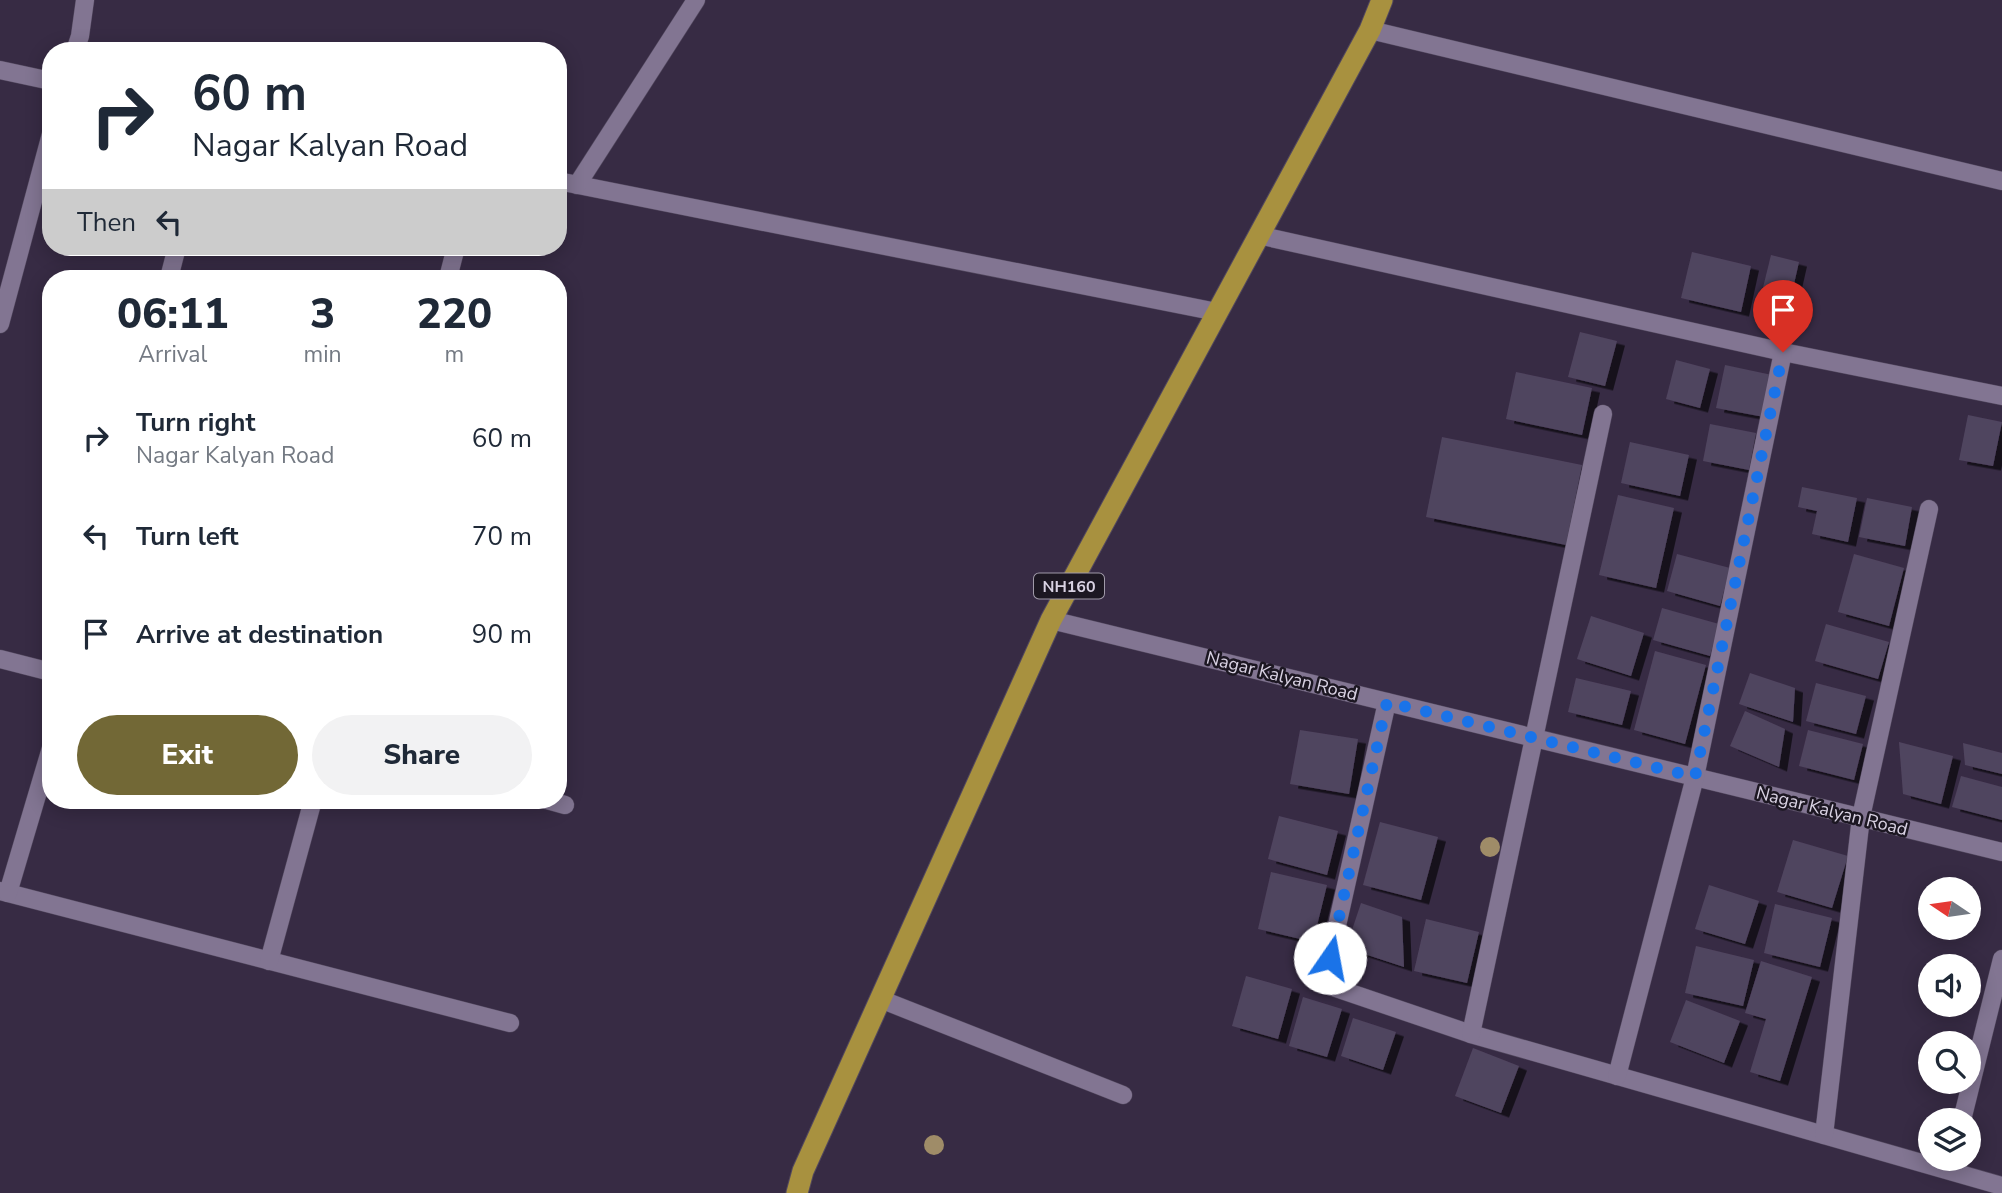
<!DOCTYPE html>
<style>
body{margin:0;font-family:"Nunito Sans",sans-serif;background:#f2f2f3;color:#1f2937;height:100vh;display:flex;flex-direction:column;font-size:26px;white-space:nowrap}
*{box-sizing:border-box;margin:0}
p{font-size:23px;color:#747a83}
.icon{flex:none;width:38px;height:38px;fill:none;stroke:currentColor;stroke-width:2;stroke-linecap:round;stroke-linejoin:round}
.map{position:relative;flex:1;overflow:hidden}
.panel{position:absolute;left:42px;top:270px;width:525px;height:539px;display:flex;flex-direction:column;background:#fff;border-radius:28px;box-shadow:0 4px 18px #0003}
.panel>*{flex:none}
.top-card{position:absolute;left:42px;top:42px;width:525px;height:214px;border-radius:28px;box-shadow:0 4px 18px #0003;background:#fff;color:#1f2937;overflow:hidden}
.needle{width:46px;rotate:283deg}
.fabs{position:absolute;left:1918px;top:877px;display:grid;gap:14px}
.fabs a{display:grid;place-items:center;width:63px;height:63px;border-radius:50%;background:#fff;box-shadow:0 4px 18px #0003;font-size:35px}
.pin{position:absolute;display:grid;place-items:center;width:60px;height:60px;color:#fff;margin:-72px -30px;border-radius:50% 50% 50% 0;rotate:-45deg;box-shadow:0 0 7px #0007}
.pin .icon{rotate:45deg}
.me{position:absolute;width:77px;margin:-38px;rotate:12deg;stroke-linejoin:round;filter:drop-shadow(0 0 5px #0008)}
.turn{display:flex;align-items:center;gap:24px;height:147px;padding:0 35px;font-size:32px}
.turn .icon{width:91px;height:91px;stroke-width:2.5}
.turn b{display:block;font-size:49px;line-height:60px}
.then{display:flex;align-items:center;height:66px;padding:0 35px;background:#0003;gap:14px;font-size:26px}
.eta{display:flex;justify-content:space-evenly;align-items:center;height:119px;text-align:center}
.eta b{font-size:42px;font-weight:800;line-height:49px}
.action{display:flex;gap:14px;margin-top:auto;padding:14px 35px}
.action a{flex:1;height:80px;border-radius:42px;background:#726836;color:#fff;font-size:28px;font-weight:800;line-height:80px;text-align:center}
.action a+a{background:#f2f2f3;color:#1f2937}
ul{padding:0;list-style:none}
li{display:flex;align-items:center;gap:21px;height:98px;padding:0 35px}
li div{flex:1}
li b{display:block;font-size:26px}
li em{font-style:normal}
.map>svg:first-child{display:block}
</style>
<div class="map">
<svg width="2002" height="1193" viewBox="0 0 2002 1193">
<defs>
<filter id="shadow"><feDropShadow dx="8" dy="4.5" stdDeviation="0" flood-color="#0009"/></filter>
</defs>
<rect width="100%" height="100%" fill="#372b44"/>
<g fill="#50445f" filter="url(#shadow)">
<path d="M1692,252L1751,266L1741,312L1681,298Z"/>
<path d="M1771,255L1799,262L1786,319L1757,312Z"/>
<path d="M1580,332L1617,341L1605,386L1568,377Z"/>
<path d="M1676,360L1710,369L1700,408L1666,399Z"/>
<path d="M1725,365L1772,375L1764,417L1716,408Z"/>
<path d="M1516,372L1592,388L1582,435L1506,419Z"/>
<path d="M1968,415L2002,422L1993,466L1959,460Z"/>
<path d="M1710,424L1756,433L1749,470L1703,461Z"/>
<path d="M1442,437L1582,465L1566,545L1426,517Z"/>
<path d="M1630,442L1689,455L1680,496L1621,483Z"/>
<path d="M1802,487L1857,498L1848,542L1812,534L1817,511L1798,507Z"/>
<path d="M1618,495L1674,508L1656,588L1599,575Z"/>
<path d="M1867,498L1912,507L1905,546L1859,537Z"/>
<path d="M1677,554L1730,568L1720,606L1667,591Z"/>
<path d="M1854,554L1904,568L1889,626L1838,612Z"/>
<path d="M1662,608L1719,624L1710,656L1653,640Z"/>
<path d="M1591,616L1644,633L1631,676L1577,659Z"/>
<path d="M1826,624L1889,642L1878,679L1815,661Z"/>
<path d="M1655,651L1706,665L1685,744L1634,730Z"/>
<path d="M1750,673L1795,688L1793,722L1739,704Z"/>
<path d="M1576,678L1631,691L1622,725L1568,712Z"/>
<path d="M1816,683L1866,696L1856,734L1806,721Z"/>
<path d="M1745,711L1785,729L1779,767L1730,746Z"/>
<path d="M1300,730L1358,739L1349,794L1290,784Z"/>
<path d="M1808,730L1863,744L1854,780L1799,766Z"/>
<path d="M1899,742L1953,756L1941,804L1903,794Z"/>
<path d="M1963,743L2002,753V774L1965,765Z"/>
<path d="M1961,776L2002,787V820L1952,807Z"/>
<path d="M1279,816L1338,831L1327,875L1268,859Z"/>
<path d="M1380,822L1438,837L1421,900L1363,885Z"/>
<path d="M1793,840L1848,856L1832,908L1777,892Z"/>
<path d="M1271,872L1327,885L1313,942L1258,929Z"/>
<path d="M1709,885L1759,901L1745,944L1695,929Z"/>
<path d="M1361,903L1402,917L1404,967L1346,948Z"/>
<path d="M1775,904L1832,918L1820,967L1764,953Z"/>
<path d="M1426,919L1479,932L1467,983L1414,971Z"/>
<path d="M1696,946L1754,960L1743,1006L1685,993Z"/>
<path d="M1761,961L1812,977L1780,1081L1750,1072L1766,1019L1745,1013Z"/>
<path d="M1246,976L1292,989L1278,1039L1232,1026Z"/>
<path d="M1303,997L1342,1009L1327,1057L1289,1046Z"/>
<path d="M1686,1000L1740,1021L1724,1063L1670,1042Z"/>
<path d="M1353,1018L1396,1032L1383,1070L1341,1056Z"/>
<path d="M1473,1048L1519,1066L1501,1113L1455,1096Z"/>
</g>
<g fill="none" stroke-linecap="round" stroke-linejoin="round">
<defs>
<g id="street">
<path d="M1370,30L2002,181"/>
<path d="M75,51L80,36L85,0"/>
<path d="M0,70L51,81"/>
<path d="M558,181L1217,312"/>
<path d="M577,185L696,0"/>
<path d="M1258,235L1783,352L2002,396"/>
<path d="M169,278L177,247"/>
<path d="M448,278L456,247"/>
<path d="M0,324L51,134"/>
<path d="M1051,620L2002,852"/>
<path d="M0,659L51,672"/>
<path d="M1387,702L1324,984L1471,1034L2002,1186"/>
<path d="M547,800L565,805"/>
<path d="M0,891L510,1023"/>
<path d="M8,893L51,748"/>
<path d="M269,961L313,800"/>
<path d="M880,999L1123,1095"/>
<path d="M1471,1034L1603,414"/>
<path d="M1617,1076L1695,777L1783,352"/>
<path d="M1962,1120L2002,959"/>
<path d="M1824,1135L1861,817L1929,509"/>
</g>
<path id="highway" d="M797,1193L803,1171L1051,620L1370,30L1382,0"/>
</defs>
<use href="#street" stroke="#52485e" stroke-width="19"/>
<use href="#highway" stroke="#52485e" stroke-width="23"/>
<use href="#street" stroke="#827592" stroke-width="18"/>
<use href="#highway" stroke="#a8913f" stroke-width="21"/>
</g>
<g fill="#9f8c68">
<circle cx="1490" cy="847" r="10"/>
<circle cx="934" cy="1145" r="10"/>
</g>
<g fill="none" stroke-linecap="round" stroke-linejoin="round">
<path stroke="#1a73e8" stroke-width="12" stroke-dasharray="0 21.6" d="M1330,958L1387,702L1695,777L1783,352"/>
</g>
<g text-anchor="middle" stroke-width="5" stroke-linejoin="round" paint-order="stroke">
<rect fill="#1c1722" stroke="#a09aa9" stroke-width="2" x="1034" y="573.5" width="70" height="25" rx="5"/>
<g font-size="16" font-weight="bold" fill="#d9d2e3">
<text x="1069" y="592">NH160</text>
</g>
<g font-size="18" fill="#d9d2e3" stroke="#1c1722">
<text transform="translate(1282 676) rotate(14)" y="6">Nagar Kalyan Road</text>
<text transform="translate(1832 811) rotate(14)" y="6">Nagar Kalyan Road</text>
</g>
</g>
</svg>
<div class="fabs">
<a><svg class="needle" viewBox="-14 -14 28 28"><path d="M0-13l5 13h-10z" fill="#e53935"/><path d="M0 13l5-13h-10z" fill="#747a83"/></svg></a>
<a><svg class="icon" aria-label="sound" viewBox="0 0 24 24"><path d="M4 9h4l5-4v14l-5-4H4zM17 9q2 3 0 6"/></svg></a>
<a><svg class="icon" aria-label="search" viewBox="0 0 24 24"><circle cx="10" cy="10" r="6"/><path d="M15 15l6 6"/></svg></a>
<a><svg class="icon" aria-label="layers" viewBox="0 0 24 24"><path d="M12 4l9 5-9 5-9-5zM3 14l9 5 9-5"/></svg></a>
</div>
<div class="pin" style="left:1783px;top:352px;background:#d93025"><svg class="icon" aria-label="arrive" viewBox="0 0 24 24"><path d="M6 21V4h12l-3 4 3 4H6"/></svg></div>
<svg class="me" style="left:1330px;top:958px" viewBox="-20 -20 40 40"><circle r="19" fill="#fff"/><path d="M0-13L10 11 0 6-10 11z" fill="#1a73e8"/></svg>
<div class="top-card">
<div class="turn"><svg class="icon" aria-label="right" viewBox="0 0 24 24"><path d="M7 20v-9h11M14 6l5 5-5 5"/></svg><div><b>60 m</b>Nagar Kalyan Road</div></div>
<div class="then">Then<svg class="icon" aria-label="left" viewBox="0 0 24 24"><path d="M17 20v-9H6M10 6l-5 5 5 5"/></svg></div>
</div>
<section class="panel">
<div class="eta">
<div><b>06:11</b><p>Arrival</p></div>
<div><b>3</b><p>min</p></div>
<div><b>220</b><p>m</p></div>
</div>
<ul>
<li><svg class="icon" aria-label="right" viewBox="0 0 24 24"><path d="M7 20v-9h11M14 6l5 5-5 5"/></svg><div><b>Turn right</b><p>Nagar Kalyan Road</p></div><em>60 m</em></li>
<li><svg class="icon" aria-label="left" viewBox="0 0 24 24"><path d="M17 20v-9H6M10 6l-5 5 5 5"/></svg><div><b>Turn left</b></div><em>70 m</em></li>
<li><svg class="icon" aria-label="arrive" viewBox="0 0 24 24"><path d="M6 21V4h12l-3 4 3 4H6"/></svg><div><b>Arrive at destination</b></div><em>90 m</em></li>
</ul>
<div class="action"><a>Exit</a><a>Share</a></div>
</section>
</div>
